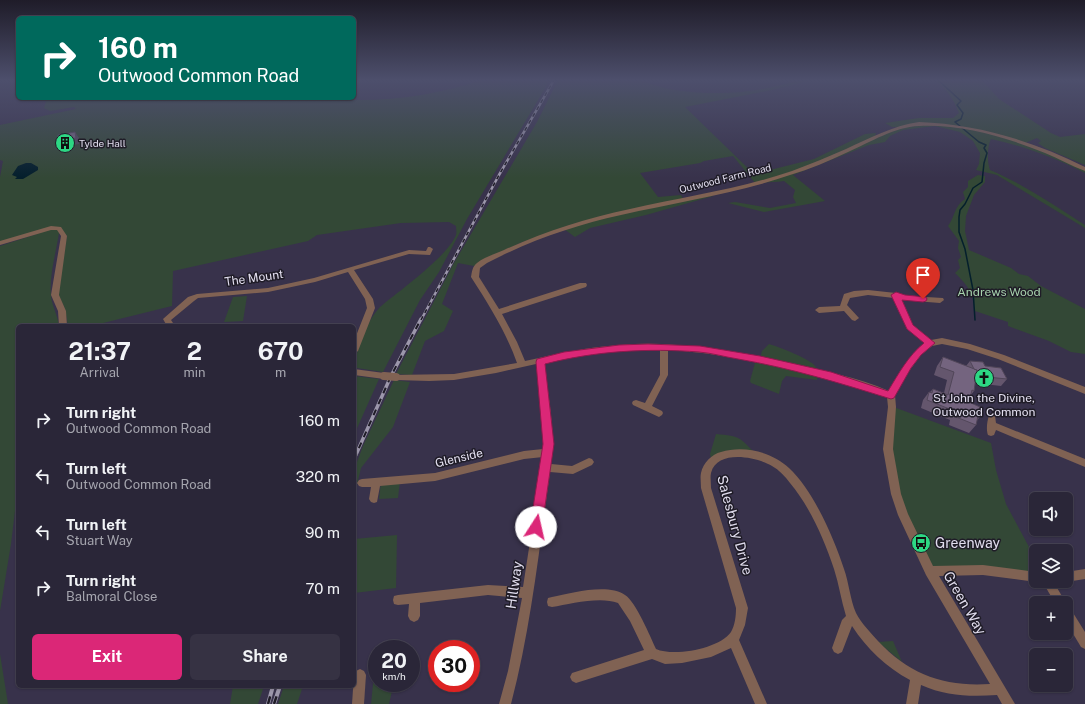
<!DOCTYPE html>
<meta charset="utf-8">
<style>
body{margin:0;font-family:"Public Sans",sans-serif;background:#363243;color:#f1f3f6;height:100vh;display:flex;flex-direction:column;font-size:15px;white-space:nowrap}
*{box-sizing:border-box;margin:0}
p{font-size:13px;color:#a5a5ae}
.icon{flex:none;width:22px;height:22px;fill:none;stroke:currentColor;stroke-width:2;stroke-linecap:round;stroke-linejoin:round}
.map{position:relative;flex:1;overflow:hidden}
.details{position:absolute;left:16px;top:324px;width:340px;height:364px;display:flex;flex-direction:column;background:#2a2638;border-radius:6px;box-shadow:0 1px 3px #0004,0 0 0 1px #464353}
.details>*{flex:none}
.top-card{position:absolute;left:16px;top:16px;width:340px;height:84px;border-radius:6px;box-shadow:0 1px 3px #0004,0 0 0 1px #464353;background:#00695c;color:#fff;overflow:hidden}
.buttons{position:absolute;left:1029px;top:492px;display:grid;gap:8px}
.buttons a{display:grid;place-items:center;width:44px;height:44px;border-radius:6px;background:#2a2638;box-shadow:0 1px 3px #0004,0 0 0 1px #464353;font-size:20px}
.speed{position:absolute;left:368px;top:640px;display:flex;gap:8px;font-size:20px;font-weight:700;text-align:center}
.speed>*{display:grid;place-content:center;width:52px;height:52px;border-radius:50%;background:#2a2638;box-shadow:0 1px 3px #0004,0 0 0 1px #464353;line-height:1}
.speed small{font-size:10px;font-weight:400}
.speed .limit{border:6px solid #d22;background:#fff;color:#111}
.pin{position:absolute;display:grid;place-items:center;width:34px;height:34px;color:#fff;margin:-41px -17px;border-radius:50% 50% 50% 0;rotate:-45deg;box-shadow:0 0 4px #0007}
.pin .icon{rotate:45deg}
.me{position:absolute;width:44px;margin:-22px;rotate:10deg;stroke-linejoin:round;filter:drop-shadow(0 0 3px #0008)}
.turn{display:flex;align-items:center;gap:14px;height:84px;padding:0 16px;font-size:18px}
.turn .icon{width:52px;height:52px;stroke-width:2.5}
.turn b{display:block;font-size:28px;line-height:34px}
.eta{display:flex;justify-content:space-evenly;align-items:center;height:68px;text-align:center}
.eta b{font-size:24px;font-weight:700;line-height:28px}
.action{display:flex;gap:8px;margin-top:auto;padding:8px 16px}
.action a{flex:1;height:46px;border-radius:6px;background:#db2777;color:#fff;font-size:16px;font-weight:700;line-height:46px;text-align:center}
.action a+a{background:#363243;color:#f1f3f6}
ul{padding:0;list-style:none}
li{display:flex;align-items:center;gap:12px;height:56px;padding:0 16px}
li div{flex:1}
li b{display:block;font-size:15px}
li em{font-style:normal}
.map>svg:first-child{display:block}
</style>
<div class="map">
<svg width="1085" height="704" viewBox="0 0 1085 704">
<rect width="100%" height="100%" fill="#38324b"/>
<g fill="#334836">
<path d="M481,80H550L467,219L439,272L420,300L383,372L357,368L354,364C359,345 366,322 380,307C399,291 447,257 456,235C457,232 456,229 456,226L449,222L401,223L317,235L308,241L173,271L172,306L91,326H68L65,309L58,294L67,235L59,233C56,253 49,275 51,296C52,306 58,316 59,326H18V486L11,544L0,611V246L40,233L0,243V177L3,161L0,160V125L76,109L74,107L50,111L44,108L47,98H106L105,100L119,98H143L145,100L157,98H348L351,100C395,101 440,94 481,80Z"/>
<path d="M558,80H643C674,97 738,95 772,87C787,84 795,80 811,80L772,90L685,107L754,174L814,159L865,134L876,133L874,139L901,127H892L885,123L919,118H953L959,113C954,100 946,87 934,80H982L999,99L1051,133L1060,137L1085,134V165L1045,148L1038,143L1041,141L1037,138L1025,143L1085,169V173C1055,158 1024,146 991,139C987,147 987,162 990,170C1023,184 1054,205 1085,225V228L997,175L976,170L979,164L980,153L973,141L960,132L935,126L903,130L890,136L885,142L869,145L793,175L825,201L764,212L728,203L735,202L770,208L796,203L793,197L795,190L784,181C775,183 765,181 756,184L733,156L704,161L700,163L640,173L658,197L681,195L684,200L711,195L713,196L646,215L590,228L575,237L564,229L578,224L520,243L474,266L458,263L442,304L453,311L444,331L425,341L412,375L396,374L454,263L537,122Z"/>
<path d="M978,175L985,176V182L974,195L966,216L965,231L969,250L1011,268L1019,274L1028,276L1041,286L1085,309V354L1071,352L1049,341L1008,326V322L975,311C973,292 968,286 955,273L960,268L958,260L961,257L958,248L959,241L948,226C955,217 954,206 965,199L963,192L968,187V181Z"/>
<path d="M247,296L243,321L224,322L233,297Z"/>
<path d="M769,344C779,347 811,359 816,367C818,371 818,375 817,380L786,376L782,381L779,394L751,383L750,381L756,359H760L762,351Z"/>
<path d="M354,376L379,379L354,435Z"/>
<path d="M394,380L410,382L393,427L361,468L354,497V470L363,446Z"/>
<path d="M891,406L991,443L996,470L1006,504L1036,560V577L930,571L921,554L890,468Z"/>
<path d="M716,434C741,436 740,438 756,454L745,452L712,462L710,454Z"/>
<path d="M400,481L398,498L379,499L381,482Z"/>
<path d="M397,535L396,588L354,593V539Z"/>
<path d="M893,641L902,662L878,642Z"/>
<path d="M0,653V654L8,704H0Z"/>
<path d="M374,674H377V683H393L392,691L389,704H371Z"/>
<path d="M233,686H264L258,704H230Z"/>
<path d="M284,686H303L297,704H278Z"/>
</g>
<path fill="#041f2c" d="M26,163H31L38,167V170L23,179H15L17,177L12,175L18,166Z"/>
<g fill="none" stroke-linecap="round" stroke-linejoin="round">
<path stroke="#041f2c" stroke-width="1.5" d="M938,80L961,101L957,105L963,113L961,119L955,122L979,142L986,145L984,148L987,153L984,163L982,182L973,188L965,204L960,210L959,217V232L965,249L973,290L975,320"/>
<g fill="#806253" fill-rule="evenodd">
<path d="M919,122C977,124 1033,141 1085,167V171C1071,166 1058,158 1045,153C1006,137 961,124 919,126C894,127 871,142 848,152C829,161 810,169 790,175C735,194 677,202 621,215C575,225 529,241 487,263L480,268L479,277L499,309L580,283H586L587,285L586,287L502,314L517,342L525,361C556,354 588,347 621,345C677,340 734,352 789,363C823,371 857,377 889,391C899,373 909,356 925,343L907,329L894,298L868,295L850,298L847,305L859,318L855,321L852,320L844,311L819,313L815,310L819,307L840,306L844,294L854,291L868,290L896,293L909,296L943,298L944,300L940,303L902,300L913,325L931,340L942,338L970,344L1004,355L1085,387V394L998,359L967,349L942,344L932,346L921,355L909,371L895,395L896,407L893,449L901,494L908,514L933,566L983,565L1036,572V581H1039L1036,582L983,575L939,576L1015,704H1002L997,695C970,697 946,696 921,685L918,704H906L910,680C886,667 867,649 852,626L842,652L838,654L834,652L832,648L842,620L846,616C841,600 839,584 834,569C824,539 810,507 790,483C785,476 779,470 772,466C757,457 717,449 711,473C710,477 711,483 711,488L748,608L745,625L739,640L767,704H755L731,648L711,657L682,663L665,664L652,659L576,683L572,681L570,677L572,673L644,650L630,621L618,603C600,596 570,604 552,607L548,606L547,602L548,598L552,597C571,593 608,583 625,595C636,602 650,636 656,649C674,657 719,649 731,632C735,625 736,616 736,608L701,488C701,483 700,477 701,473C703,463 712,454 721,452C744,445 772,452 789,468C813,490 834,538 844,569C849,583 850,599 856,613C861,623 871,633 878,641C910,675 945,687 990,684L926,575L898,515L891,494L883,449L888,407L887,397C855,383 821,376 786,369C748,360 708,352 668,350V375L652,406L662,411L663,413L662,415L659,417L633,405L632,403L633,401L636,400L645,403L660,375V350C621,349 583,354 544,363C548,396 556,431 551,464L572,466L589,458L592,459L594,462L592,465L573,474L550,472C539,550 531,628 511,704H499L508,671L522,598L488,595L420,603V616L418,620L414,622L410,620L408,616L409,604L398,605L394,604L393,600L394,596L398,595L488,585L523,587L543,457L524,459L435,481L380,486L377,502L374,503L371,502L369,499L371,487H362L359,486L357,483L359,480L362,479L435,473L524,451L543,449V420L536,364L496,373L454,380L429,381L396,380L393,379L392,377L393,375L454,374L517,363C506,332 489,305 471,277C472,272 472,267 477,263C484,257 495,254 504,250C544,232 586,218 630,209C684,197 739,189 792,171C810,164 828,157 846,149C870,138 892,126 919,122Z"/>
<path d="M51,226L61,227L67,236L59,295L66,311L67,326H59L58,311L51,295L61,236L57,230H51L0,245V241Z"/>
<path d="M428,247H430L433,249L430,255L409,254L354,270L373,299L375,308L358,351L354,354V341L367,308L365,299L348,272L315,282L268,292L198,298L194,301L171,320L175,326H167L163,319L188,297L197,294L268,288L314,278L409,250L426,251Z"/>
<path d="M354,369L384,373L387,374L388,376L387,378L384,379L354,375Z"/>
<path d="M992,415L995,416L996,423L1085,459V467L996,430L994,435L991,436L988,435C986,430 987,421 989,416Z"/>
<path d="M1085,569V579L1066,582L1063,581H1066V572Z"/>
<path d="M1042,581H1053L1066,603V604V603H1055Z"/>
<path d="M1066,606L1070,608L1085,632V649L1081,647L1066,622Z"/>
<path d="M360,669L364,671L366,675L364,704H352L354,675L356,671Z"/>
</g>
<defs>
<path id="rail-far2" d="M421,320L499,175L554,80"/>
<path id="rail-far1" d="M354,459L391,376L421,319"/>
<g id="rail">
<path d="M268,704L273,686"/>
<path d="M274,704L280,686"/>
</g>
</defs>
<use href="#rail-far2" stroke="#9c97ab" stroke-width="2.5"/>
<use href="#rail-far1" stroke="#9c97ab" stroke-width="3.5"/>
<use href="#rail" stroke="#9c97ab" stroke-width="4"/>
<use href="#rail-far2" stroke="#1f1c27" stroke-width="1.5" stroke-dasharray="4" stroke-linecap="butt"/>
<use href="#rail-far1" stroke="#1f1c27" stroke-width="2" stroke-dasharray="6" stroke-linecap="butt"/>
<use href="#rail" stroke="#1f1c27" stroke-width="2.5" stroke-dasharray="8" stroke-linecap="butt"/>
<path stroke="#806253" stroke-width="8" d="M384,376L396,377"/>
</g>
<path fill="#64566d" d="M943,357L966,366L970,361L985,366L1007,379L1001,386L975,383L974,391L970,396L969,402L980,417L977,420L976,425L969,433L949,425L950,420L921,408L923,400L929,392H930L933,389L944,393L947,380L934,375L937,366Z"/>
<path fill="#514659" d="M75,132L79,138V144L66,146V148L60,149L56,143Z"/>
<g fill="#74647f" stroke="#514659">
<path d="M75,132L76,138L62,140V142L56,143L58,135Z"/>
<path d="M943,357L977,370L974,391L972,390L969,402L982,408L980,417L978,416L976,425L956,417L957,412L927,400L929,392L932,393L933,389L948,395L954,372L940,367Z"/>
<path d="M970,361L983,362L985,366L1001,368L1007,379L977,376V370L974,369Z"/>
</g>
<linearGradient id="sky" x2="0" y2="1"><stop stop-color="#1f1c29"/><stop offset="0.45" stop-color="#4d4f6c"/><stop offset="1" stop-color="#4d4f6c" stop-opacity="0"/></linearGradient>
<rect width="1085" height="178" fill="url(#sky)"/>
<path fill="#db2777" stroke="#8e194d" d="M896,292L905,295L926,297L927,299L926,301L923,302L902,300L913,325L935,343L921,355L911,368L894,398L891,399C840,383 790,368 738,359C725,357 712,353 699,352C648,348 595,351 545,364L554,444L542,527L540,531L536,533L532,531L530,527L543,444L536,362L537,359L564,352L619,345L648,344L700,346L760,356L831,372L888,391C899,373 908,356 924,343L907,329L891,295Z"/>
<defs>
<symbol id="building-disc" viewBox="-11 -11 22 22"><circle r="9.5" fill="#2dd884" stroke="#1f1c27"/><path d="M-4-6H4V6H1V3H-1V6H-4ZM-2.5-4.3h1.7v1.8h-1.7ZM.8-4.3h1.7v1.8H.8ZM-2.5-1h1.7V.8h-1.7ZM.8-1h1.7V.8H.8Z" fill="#111"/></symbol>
<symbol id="church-disc" viewBox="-11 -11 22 22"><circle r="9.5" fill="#2dd884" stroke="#1f1c27"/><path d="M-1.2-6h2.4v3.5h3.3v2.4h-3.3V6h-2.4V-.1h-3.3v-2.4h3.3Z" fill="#111"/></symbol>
<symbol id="bus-disc" viewBox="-11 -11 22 22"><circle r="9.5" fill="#2dd884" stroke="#1f1c27"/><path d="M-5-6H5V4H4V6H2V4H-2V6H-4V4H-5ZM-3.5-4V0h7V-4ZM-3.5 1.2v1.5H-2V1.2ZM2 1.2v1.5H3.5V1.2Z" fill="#111"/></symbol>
</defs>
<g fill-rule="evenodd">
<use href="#building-disc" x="54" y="132" width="22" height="22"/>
<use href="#church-disc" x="973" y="367" width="22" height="22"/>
<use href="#bus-disc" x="910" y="532" width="22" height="22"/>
</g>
<g text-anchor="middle" stroke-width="3" stroke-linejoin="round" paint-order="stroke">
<g font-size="10" fill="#e1ddee" stroke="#1f1c27" text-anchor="start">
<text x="79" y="147">Tylde Hall</text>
</g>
<g font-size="10" fill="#e1ddee" stroke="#1f1c27">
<text transform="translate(725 178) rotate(-14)" y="4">Outwood Farm Road</text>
</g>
<g font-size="12" fill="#e1ddee" stroke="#1f1c27">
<text transform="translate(254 278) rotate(-8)" y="4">The Mount</text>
<text transform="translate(459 458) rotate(-13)" y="4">Glenside</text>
</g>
<g font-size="12" fill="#a7d3ad" stroke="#1f1c27">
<text x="999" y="296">Andrews Wood</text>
</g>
<g font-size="12" fill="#e1ddee" stroke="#1f1c27">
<text x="984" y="402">St John the Divine,<tspan x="984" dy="14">Outwood Common</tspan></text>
</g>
<g font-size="14" fill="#e1ddee" stroke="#1f1c27">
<text transform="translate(735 525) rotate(75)" y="5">Salesbury Drive</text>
<text transform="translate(514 585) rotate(-82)" y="5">Hillway</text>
<text transform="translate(965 603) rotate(60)" y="5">Green Way</text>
</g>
<g font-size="14" fill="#e1ddee" stroke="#1f1c27" text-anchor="start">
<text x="935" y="548">Greenway</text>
</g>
</g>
</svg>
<div class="buttons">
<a><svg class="icon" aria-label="sound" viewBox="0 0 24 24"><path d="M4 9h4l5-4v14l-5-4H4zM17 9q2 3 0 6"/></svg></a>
<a><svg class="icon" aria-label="layers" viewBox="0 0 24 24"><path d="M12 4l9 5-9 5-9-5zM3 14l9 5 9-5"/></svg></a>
<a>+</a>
<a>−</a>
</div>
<div class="speed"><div>20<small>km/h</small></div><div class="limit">30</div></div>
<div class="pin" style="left:923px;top:299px;background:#d93025"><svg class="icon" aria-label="arrive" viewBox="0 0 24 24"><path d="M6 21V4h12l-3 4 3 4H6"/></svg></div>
<svg class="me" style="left:536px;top:527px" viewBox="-20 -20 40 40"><circle r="19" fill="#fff"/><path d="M0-13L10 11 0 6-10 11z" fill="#db2777"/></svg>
<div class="top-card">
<div class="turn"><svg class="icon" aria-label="right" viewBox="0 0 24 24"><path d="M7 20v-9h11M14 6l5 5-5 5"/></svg><div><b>160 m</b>Outwood Common Road</div></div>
</div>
<section class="details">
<div class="eta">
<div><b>21:37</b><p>Arrival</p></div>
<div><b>2</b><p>min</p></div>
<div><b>670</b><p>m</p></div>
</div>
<ul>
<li><svg class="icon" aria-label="right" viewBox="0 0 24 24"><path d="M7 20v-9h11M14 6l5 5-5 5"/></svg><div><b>Turn right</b><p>Outwood Common Road</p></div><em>160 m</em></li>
<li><svg class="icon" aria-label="left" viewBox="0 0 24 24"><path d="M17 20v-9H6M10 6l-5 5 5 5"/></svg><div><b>Turn left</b><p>Outwood Common Road</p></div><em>320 m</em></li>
<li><svg class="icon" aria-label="left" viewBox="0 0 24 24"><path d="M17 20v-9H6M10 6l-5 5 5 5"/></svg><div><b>Turn left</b><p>Stuart Way</p></div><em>90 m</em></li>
<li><svg class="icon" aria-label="right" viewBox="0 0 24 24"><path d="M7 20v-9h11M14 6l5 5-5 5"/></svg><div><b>Turn right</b><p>Balmoral Close</p></div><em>70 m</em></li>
</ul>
<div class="action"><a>Exit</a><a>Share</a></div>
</section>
</div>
